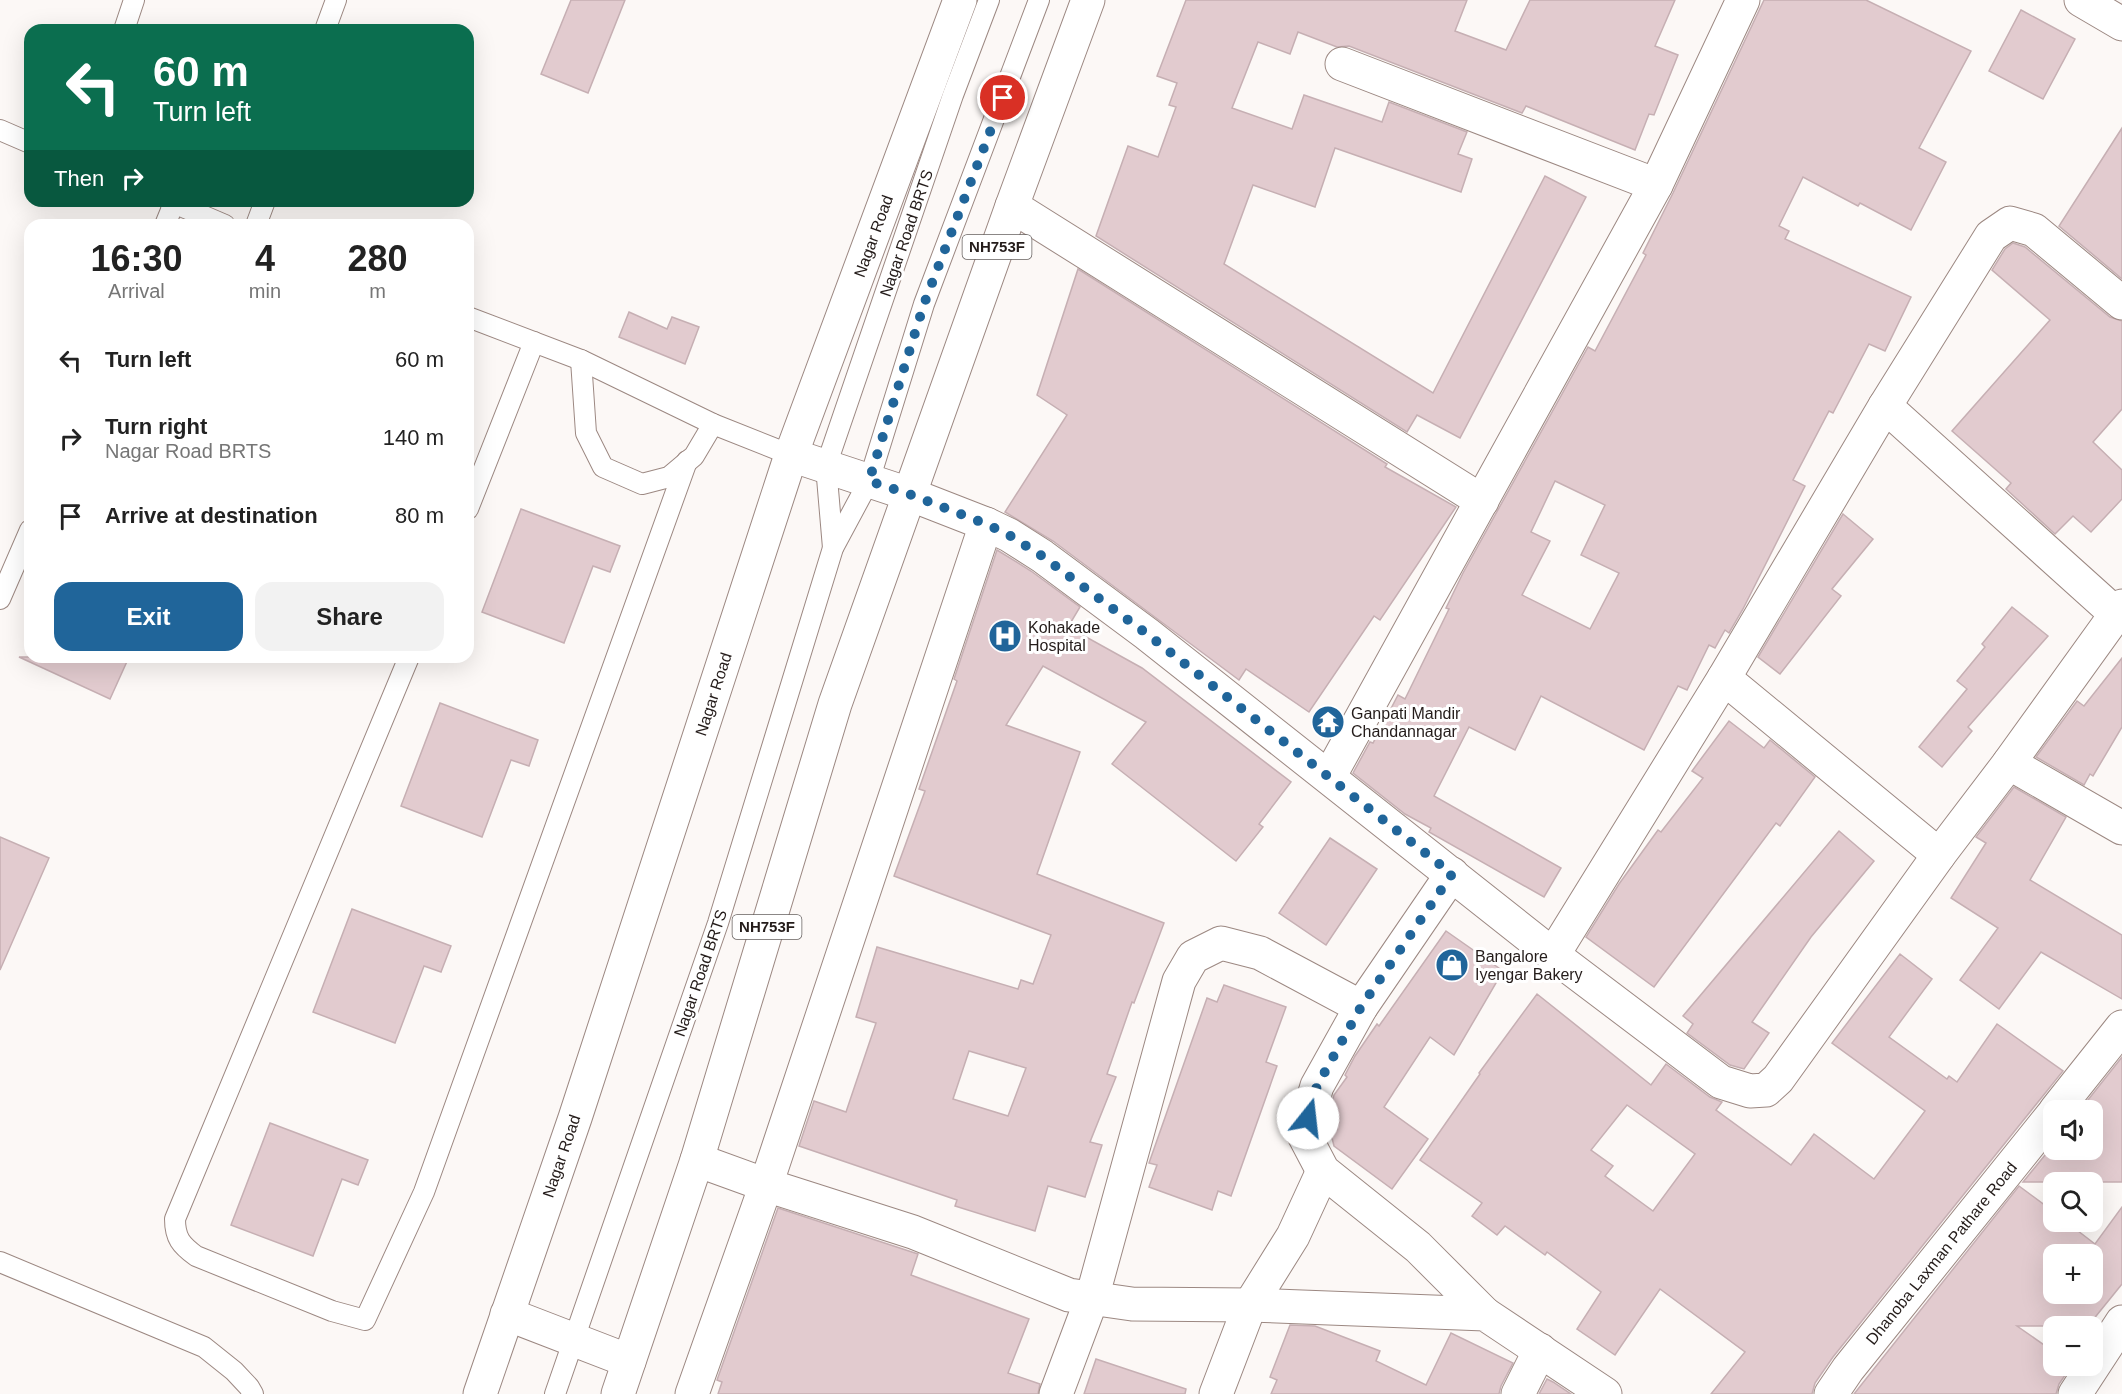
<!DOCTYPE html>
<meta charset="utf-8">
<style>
body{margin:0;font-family:Helvetica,sans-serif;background:#f2f2f2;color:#222;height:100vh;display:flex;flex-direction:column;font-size:22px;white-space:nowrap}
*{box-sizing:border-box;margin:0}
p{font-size:20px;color:#767676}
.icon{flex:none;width:33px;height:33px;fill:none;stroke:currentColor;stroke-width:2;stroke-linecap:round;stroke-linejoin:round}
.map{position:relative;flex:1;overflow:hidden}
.drawer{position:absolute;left:24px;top:219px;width:450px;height:444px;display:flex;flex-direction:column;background:#fff;border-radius:18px;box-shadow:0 6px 24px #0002}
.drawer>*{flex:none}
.top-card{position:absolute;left:24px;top:24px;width:450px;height:183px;border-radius:18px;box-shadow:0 6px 24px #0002;background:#0b6e4f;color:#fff;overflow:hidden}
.tools{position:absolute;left:2043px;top:1100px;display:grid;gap:12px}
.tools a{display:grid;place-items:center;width:60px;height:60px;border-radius:12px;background:#fff;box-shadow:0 6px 24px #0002;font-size:30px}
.pin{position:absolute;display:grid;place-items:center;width:51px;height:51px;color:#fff;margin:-26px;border:3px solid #fff;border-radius:50%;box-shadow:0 2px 6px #0007}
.me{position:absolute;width:66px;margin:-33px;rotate:16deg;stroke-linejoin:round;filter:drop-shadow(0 0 4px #0008)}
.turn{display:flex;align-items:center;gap:21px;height:126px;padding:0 30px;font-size:27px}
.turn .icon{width:78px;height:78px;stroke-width:2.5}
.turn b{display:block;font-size:42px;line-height:51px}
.then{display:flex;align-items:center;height:57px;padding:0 30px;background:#0003;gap:12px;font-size:22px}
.eta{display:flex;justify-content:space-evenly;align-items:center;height:102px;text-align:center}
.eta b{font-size:36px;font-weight:600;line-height:42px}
.cta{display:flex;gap:12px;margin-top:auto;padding:12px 30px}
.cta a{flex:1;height:69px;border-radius:18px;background:#20659a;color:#fff;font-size:24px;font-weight:600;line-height:69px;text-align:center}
.cta a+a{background:#f2f2f2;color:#222}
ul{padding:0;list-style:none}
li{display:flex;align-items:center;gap:18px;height:78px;padding:0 30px}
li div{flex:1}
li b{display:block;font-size:22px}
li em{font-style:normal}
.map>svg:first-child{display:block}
</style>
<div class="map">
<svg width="2122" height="1394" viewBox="0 0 2122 1394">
<rect width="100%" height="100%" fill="#fcf8f6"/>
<g fill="#e2cbcf" stroke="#c6afb3" stroke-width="1.5" fill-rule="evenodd">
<path d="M571,0H625L588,93L541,74Z"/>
<path d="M1186,0H1467L1455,31L1506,50L1530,0H1675L1655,46L1678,55L1654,115L1649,114L1635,150L1526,106L1522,113L1349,46L1337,47L1298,32L1290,54L1258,42L1232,108L1292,129L1304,95L1382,122L1389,102L1467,132L1458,154L1472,159L1461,192L1335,148L1315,207L1253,185L1224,264L1433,393L1545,176L1586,197L1460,438L1417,415L1407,432L1096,236L1128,146L1158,157L1176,107L1169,105L1177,83L1157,76Z"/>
<path d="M1764,0H1866L1971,51L1919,148L1946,162L1911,230L1860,203L1858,206L1803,177L1779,226L1789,231L1785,239L1911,297L1885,351L1869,344L1833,413L1829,411L1793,480L1805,486L1743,609L1729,633L1725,630L1715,648L1709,645L1687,690L1678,686L1644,750L1541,696L1515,750L1469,727L1434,796L1561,868L1544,897L1429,832L1431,828L1405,814L1353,773L1370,742L1373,743L1398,695L1405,699L1449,609L1446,608L1463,573L1588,347L1595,351L1646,255L1643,253L1673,193ZM1555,481L1605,505L1581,555L1619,573L1590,629L1522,595L1550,541L1531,532Z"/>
<path d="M2021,10L2075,39L2043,99L1989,71Z"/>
<path d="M2122,128V279L2059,226Z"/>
<path d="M2013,243L2025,247L2110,317L2122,321V409L2093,442L2122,470V499L2091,532L2073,516L2055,534L2006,489L2011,483L1952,431L2050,320L1992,270L2005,249Z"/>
<path d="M1078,269L1387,464L1385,467L1456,507L1380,620L1374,616L1309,712L1246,669L1239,680L1053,541L1005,512L1067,415L1037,395Z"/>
<path d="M629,312L667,329L672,317L699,327L685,364L619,337Z"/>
<path d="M521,509L620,546L610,572L593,566L564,643L482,612Z"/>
<path d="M1843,514L1873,539L1832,589L1841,596L1780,674L1758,657Z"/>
<path d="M997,550L1031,571L1080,607L1068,627L1142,668L1291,782L1259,824L1263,827L1236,861L1112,764L1146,722L1043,666L1006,725L1080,752L1037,874L1164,923L1134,1003L1132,1002L1107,1074L1116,1077L1090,1142L1102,1145L1085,1197L1048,1186L1035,1231L955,1206L957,1200L799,1146L814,1101L846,1112L876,1023L856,1017L877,947L1018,989L1021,980L1033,984L1051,935L894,876L925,791L919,789L957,681L954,679ZM969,1051L1026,1068L1008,1116L953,1099Z"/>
<path d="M2012,607L2048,636L1968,727L1972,731L1942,767L1919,747L1967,689L1957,681L1985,647L1982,644Z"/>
<path d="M19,657H129L110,699Z"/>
<path d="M2122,658V727L2093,776L2090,774L2084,785L2036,757L2077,701L2084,706Z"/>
<path d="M440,703L538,740L529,766L511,760L482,837L401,806Z"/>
<path d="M1729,721L1764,748L1770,740L1815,777L1780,826L1776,823L1654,987L1586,937L1619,884L1658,830L1661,832L1703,778L1692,771Z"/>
<path d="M2014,787L2066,817L2030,880L2122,935V999L2041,952L1999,1009L1960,980L1998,928L1951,898L1986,843L1976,837Z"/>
<path d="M1839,831L1874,861L1811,937L1752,1022L1769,1033L1744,1069L1730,1065L1687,1033L1693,1024L1683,1016Z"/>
<path d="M0,837L49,858L0,970Z"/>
<path d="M1330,838L1377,869L1326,945L1279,913Z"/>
<path d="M352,909L451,946L441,972L424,966L395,1043L313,1012Z"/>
<path d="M1446,931L1503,971L1454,1055L1430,1037L1384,1107L1428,1139L1392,1189L1334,1146L1327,1118L1334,1095L1347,1077L1345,1075L1355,1056L1377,1024L1379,1026Z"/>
<path d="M1900,954L1932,979L1889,1037L1947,1079L1949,1076L1957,1082L1997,1024L2063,1071L1833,1357L1815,1383L1812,1394H1711L1745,1352L1660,1289L1615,1355L1577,1329L1601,1292L1547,1252L1545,1255L1505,1226L1497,1235L1472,1216L1482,1203L1420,1160L1480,1074L1479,1073L1537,994L1651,1085L1666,1064L1710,1097L1722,1102L1716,1110L1791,1165L1814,1134L1874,1179L1925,1111L1832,1043ZM1627,1105L1695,1154L1653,1211L1605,1176L1613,1166L1591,1150Z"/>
<path d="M1224,985L1286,1007L1266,1062L1277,1066L1231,1196L1218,1191L1212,1210L1149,1187L1157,1165L1149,1163L1207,998L1217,1002Z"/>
<path d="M2122,1057V1182H2023L2054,1144V1149H2092V1110H2080Z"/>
<path d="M270,1123L368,1160L358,1185L342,1179L313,1256L231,1225Z"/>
<path d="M2019,1186L2054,1212V1221H2065L2095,1244L2122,1207V1284L2088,1326H2017L2054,1352V1365H2072L2059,1384L2056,1394H1854ZM2054,1254H2092V1293H2054Z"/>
<path d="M778,1208L918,1254L911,1275L1029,1319L1008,1373L1040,1384L1038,1394H718L722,1382L717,1380Z"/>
<path d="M1290,1325L1315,1326L1380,1351L1376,1361L1426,1385L1451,1333L1513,1363L1501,1386L1499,1394H1271L1277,1380L1270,1377Z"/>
<path d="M1096,1359L1186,1389L1185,1394H1084Z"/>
<path d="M1547,1379L1553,1382L1571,1394H1539Z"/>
</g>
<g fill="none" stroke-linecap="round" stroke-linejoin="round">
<defs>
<g id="lane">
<path d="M124,30L134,0"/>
<path d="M325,30L336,0"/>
<path d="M0,130L30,143"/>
<path d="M169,201L225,225"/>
<path d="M165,225L174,203"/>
<path d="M256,225L265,201"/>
<path d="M468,317L581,360L713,424L791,455"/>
<path d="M581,360L586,433L603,467L642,484L669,477L694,456L713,424"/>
<path d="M468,509L534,342"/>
<path d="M833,548L826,466L953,95L989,0"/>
<path d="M0,599L30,530"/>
<path d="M409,657L175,1219C175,1238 181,1245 196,1256L332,1311L365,1320L424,1192L687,461"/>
<path d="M0,1262L204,1347L234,1371L249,1387L253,1394"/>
<path d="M555,1394L718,923L833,548L869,481L924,304L1039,0"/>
</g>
<g id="street">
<path d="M2081,0L2122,24"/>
<path d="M1342,64L1656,185"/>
<path d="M1012,206L1482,501"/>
<path d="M1885,406L2116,614"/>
<path d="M791,455L909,494L986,524L1009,535L1042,556L1147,634L1553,955L1721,1082L1750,1091L1766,1090L1778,1079L1939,855L2009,763L2122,606"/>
<path d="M1724,678L1939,855"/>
<path d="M2009,763L2122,828"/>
<path d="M1329,777L1656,185L1743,0"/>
<path d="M1452,874L1361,1007L1317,1086L1303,1133L1323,1171L1418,1247L1485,1314"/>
<path d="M1553,955L1724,678L1885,406L1991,236L2010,223L2034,230L2122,303"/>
<path d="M2056,1110L2122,1027"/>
<path d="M692,1394L766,1185L986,524"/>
<path d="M1056,1394L1092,1298L1179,981L1193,957L1221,943L1260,953L1361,1007"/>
<path d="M1216,1394L1250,1305L1293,1236L1323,1171"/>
<path d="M1518,1394L1540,1350"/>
<path d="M1831,1394L1848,1369L2054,1113"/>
<path d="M2075,1394L2122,1322"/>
</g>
<path id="secondary" d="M697,1160L766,1185L913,1232L1069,1295L1132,1304L1250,1305L1485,1314L1605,1394"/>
<g id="highway">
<path d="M507,1314L629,1361"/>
<path d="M480,1394L575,1118L791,455L960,0"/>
<path d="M618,1394L697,1160L835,704L1012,206L1088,0"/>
</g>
</defs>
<use href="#lane" stroke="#9c8882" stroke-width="22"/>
<use href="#street" stroke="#9c8882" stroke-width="35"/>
<use href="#secondary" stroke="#9c8882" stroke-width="35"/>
<use href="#highway" stroke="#9c8882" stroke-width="35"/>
<use href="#lane" stroke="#fff" stroke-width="20"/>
<use href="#street" stroke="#fff" stroke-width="33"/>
<use href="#secondary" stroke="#fff" stroke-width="33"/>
<use href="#highway" stroke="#fff" stroke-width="33"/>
</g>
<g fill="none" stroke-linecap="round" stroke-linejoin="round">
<path stroke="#20659a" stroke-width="10" stroke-dasharray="0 18" d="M1003,98L924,304L869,481L909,494L986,524L1009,535L1042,556L1147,634L1452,874L1361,1007L1317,1086L1308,1118"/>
</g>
<defs>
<symbol id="hospital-disc" viewBox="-11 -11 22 22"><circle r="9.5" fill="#20659a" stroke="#fff"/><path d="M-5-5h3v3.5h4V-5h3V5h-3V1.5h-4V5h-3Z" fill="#fff"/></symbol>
<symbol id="temple-disc" viewBox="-11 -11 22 22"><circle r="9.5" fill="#20659a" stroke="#fff"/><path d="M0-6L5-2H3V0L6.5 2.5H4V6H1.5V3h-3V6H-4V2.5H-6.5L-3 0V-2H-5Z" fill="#fff"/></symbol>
<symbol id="shop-disc" viewBox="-11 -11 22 22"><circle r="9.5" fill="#20659a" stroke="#fff"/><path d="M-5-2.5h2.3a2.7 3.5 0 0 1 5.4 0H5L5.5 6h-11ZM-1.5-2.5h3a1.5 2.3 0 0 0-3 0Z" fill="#fff"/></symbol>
</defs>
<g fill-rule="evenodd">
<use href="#hospital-disc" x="986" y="617" width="38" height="38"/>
<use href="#temple-disc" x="1309" y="703" width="38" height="38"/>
<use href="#shop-disc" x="1433" y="946" width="38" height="38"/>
</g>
<g text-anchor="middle" stroke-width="6" stroke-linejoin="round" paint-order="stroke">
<g fill="#fff" stroke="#66605f" stroke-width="1.5">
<rect x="962.5" y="235" width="69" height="24" rx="4.5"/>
<rect x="732.5" y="915" width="69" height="24" rx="4.5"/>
</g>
<g font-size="15" font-weight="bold" fill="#241c1a">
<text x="997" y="252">NH753F</text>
<text x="767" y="932">NH753F</text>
</g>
<g font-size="16" fill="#241c1a" stroke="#fff">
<text transform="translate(906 233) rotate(-71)" y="6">Nagar Road BRTS</text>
<text transform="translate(873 236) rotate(-70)" y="6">Nagar Road</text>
<text transform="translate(713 694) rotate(-72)" y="6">Nagar Road</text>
<text transform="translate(700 973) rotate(-71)" y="6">Nagar Road BRTS</text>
<text transform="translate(561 1156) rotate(-71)" y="6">Nagar Road</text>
<text transform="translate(1941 1253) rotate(-51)" y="6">Dhanoba Laxman Pathare Road</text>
</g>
<g font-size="16" fill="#241c1a" stroke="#fff" text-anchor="start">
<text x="1028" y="633">Kohakade<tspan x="1028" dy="18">Hospital</tspan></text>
<text x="1351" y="719">Ganpati Mandir<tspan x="1351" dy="18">Chandannagar</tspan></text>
<text x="1475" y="962">Bangalore<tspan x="1475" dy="18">Iyengar Bakery</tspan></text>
</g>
</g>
</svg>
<div class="tools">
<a><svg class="icon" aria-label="sound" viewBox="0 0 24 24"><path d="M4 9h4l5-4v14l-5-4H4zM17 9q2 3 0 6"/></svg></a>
<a><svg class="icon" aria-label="search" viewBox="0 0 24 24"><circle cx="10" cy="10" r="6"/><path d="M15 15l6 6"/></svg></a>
<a>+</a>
<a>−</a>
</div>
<div class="pin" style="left:1003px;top:98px;background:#d93025"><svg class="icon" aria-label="arrive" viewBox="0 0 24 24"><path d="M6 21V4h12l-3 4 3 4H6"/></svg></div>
<svg class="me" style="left:1308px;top:1118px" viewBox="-20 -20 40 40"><circle r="19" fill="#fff"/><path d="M0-13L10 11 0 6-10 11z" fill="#20659a"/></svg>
<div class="top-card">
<div class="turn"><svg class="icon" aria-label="left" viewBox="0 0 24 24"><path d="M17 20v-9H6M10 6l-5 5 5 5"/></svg><div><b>60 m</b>Turn left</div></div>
<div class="then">Then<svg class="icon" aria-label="right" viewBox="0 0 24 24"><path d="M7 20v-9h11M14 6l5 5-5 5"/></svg></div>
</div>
<section class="drawer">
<div class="eta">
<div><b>16:30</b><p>Arrival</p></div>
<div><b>4</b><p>min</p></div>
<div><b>280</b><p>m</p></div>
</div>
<ul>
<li><svg class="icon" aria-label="left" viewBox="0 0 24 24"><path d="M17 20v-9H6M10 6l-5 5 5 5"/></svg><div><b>Turn left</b></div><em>60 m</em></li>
<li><svg class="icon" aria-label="right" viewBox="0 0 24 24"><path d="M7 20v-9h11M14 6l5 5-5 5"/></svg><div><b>Turn right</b><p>Nagar Road BRTS</p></div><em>140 m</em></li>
<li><svg class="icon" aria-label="arrive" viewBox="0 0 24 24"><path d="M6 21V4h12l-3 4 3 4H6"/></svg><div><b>Arrive at destination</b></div><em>80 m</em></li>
</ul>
<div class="cta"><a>Exit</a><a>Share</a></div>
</section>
</div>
